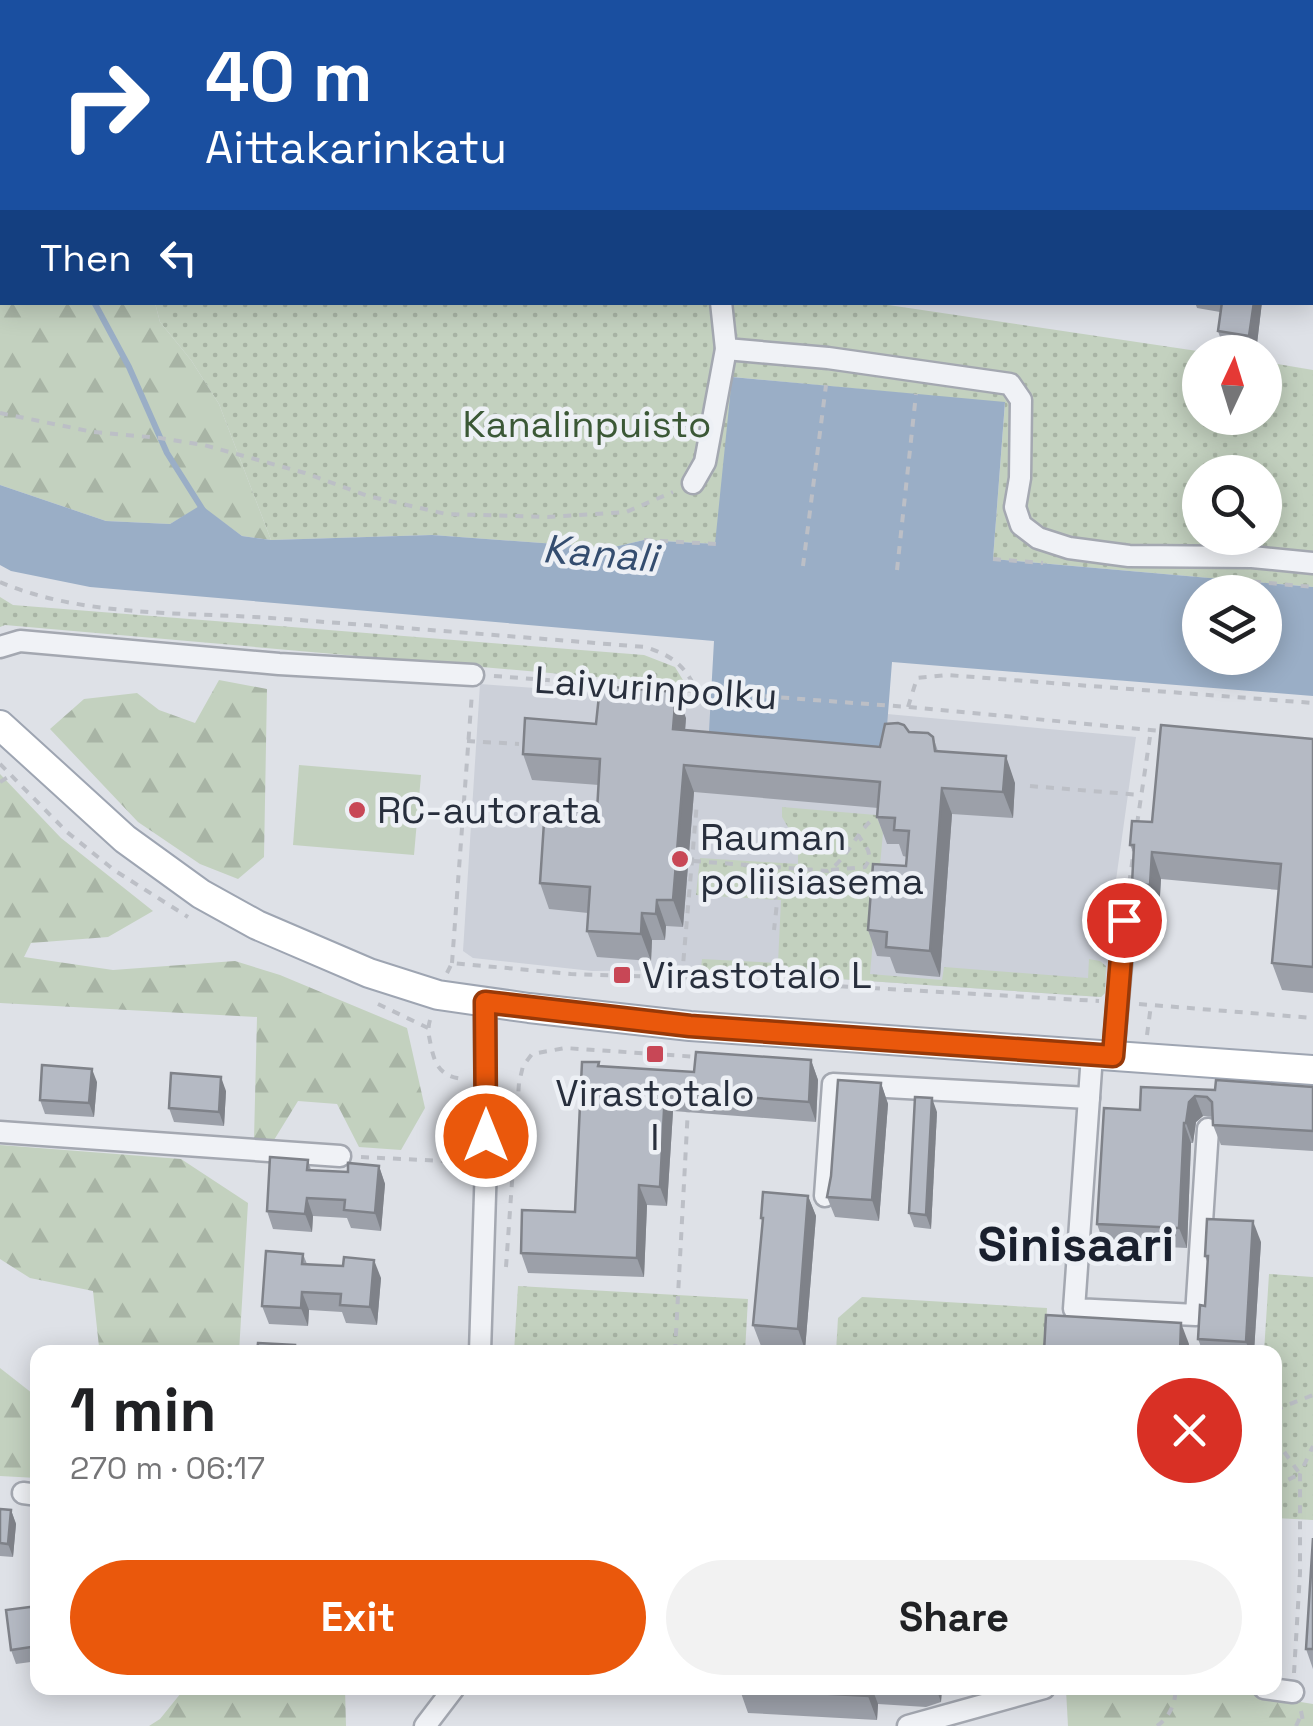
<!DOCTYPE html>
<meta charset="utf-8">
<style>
body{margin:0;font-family:"Space Grotesk",sans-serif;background:#f2f2f2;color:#202124;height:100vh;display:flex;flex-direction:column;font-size:38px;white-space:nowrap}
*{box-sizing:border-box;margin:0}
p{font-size:32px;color:#757577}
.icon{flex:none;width:55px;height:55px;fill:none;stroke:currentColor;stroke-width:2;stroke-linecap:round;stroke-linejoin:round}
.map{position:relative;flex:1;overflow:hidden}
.panel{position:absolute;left:30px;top:1345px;width:1252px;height:350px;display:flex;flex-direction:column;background:#fff;border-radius:20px;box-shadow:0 5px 25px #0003}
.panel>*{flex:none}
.hud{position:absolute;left:0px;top:0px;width:1315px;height:305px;box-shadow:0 5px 25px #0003;background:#1a4fa0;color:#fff;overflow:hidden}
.needle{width:65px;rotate:4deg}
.fabs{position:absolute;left:1182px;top:335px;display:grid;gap:20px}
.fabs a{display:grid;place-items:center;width:100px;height:100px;border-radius:50%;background:#fff;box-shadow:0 5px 25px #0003;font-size:50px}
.pin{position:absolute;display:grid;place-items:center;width:85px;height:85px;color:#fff;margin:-42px;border:5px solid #fff;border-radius:50%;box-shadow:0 2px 10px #0007}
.me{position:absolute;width:110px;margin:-55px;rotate:0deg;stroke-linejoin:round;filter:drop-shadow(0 0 8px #0008)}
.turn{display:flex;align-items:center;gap:35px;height:210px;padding:0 40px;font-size:45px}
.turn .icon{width:130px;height:130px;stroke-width:2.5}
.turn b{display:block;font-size:70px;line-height:85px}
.then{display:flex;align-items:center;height:95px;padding:0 40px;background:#0003;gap:20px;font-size:38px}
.round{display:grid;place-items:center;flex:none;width:105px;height:105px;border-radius:52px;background:#f2f2f2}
.headline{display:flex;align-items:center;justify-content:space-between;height:170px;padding:0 40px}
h1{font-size:60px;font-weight:600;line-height:75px}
.cta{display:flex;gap:20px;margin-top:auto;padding:20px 40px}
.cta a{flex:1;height:115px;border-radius:60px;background:#ea580c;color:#fff;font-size:40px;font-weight:600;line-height:115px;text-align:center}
.cta a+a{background:#f2f2f2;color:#202124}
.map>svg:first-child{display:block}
</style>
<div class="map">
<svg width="1313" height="1726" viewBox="0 0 1313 1726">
<defs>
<pattern id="grass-dots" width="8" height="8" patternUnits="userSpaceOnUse" patternTransform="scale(2.5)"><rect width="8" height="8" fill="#c3d1bf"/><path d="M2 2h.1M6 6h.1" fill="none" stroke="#a8b4a5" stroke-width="1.8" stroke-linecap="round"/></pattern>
<pattern id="forest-firs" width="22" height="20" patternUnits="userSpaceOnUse" patternTransform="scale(2.5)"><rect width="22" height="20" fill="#c3d1bf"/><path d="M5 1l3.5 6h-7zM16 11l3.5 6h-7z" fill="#a8b4a5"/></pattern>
</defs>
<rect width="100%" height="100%" fill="#dee1e7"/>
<path fill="#ccd0d9" d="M480,684L712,701L708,748L884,764L887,714L1136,737L1116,880L1105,993L1101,997L707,970L592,971L473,958L463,951Z"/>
<g fill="url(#grass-dots)" fill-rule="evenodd">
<path d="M155,303H875L1204,352H1200V418H1265V362L1313,370V587L993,559L1005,403L733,377L716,544L644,540L610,548L432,535L271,540L219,404L191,360L160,322ZM1200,472H1265V538H1200Z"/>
<path d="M0,597L13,605L644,655L675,667L686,685L5,625L0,627Z"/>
<path d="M782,807L876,815L883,833L870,974L942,980L944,967L1088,978L1089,959L1100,961L1106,966L1105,993L1101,997L707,970L701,968L702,959L778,963L781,900L696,895L700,858L798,864V844L782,817Z"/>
<path d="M1269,1274L1313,1277V1520L1275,1518V1352H1264Z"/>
<path d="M518,1286L748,1299L745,1352H514Z"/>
<path d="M862,1297L1047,1308L1045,1352H836L838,1318Z"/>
</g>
<g fill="url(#forest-firs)">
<path d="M0,219L2,220V302L155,303L160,322L191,360L219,404L271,540L242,536L201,506L170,524L106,521L0,485Z"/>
<path d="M219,680L267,689L264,857L238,879L200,864L138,822L50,729L84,699L137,693L159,710L195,723Z"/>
<path d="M0,774L61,838L153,911L108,937L31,943L24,957L113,970L235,961L280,975L407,1028L425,1108L401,1150L359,1147L337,1104L298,1101L274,1140L254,1139L257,1017L0,1003Z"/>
<path d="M0,1145L181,1159L248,1203L239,1352H66L99,1347L93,1291L30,1278L0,1259Z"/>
<path d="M0,1368L37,1397V1478L0,1476Z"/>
<path d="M185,1688H345L346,1726H149L160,1719Z"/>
<path d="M1072,1688H1215L1313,1704V1726H1068L1066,1690Z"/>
</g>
<path fill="#c3d1bf" d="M299,765L421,775L414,855L293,845Z"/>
<path fill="#9aaec6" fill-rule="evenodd" d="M732,377L1005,402L993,559L1313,587V696L892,662L884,765L708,749L714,641L90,587L11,571L0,565V485L106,521L170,524L201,505L242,536L271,540L432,535L610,548L644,540L715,544ZM1200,592H1265V658H1200Z"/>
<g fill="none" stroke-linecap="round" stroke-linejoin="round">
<g stroke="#9aaec6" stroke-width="6">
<path d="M0,197L2,198"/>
<path d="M94,302L129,367L167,453L203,510"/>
</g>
<defs>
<g id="minor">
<path d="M107,0L108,2"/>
<path d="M210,0V2"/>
<path d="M148,2L162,0"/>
<path d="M503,2V0"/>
<path d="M0,13H2"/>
<path d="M1312,204H1313"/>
<path d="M721,302L726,349L828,358L1010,384L1021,400L1020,478L1015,507L1021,525L1038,538L1069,548L1129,556L1252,557L1313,563"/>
<path d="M693,483L705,462L726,349"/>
<path d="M0,647L20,641L279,664L473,675"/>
<path d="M1092,1055L1074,1309L1196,1315L1208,1129"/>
<path d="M1113,1056L1125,920"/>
<path d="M0,1132L340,1156"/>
<path d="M825,1196L833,1084L1089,1098"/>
<path d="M480,1352L486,1163L485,1002"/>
<path d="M23,1493L38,1495"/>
<path d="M1264,1688L1293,1692"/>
<path d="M425,1726L454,1688"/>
<path d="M908,1726L1044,1688"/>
</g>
<path id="major" d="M0,725L125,839L201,894L257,925L369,973L438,995L529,1008L690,1026L1313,1070"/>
</defs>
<use href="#minor" stroke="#a4a8b1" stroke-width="25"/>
<use href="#major" stroke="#9ea5b2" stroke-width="32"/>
<g stroke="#bcbfc6" stroke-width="4" stroke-dasharray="8 8" stroke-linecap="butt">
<path d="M399,0L400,2"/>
<path d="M762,0V2"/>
<path d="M1149,2L1150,0"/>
<path d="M0,39H2"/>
<path d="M0,413L93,432L160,438L204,445L305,473L368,496L446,514L548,517L626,512L673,492"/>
<path d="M644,540L716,544"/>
<path d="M993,559L1043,563"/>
<path d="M803,566L826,385"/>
<path d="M897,570L916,394"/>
<path d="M1237,580L1313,587"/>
<path d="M0,582C81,617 184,612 271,618C396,627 520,637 645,647C671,655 685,665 696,690"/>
<path d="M494,676L908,707L1162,731"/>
<path d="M908,707L917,678L947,675L1313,703"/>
<path d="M467,741L519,744"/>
<path d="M0,764L67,832L114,870L188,917"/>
<path d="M0,782L11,775"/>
<path d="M1030,786L1141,795"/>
<path d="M1137,824L1151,730"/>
<path d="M693,861L828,871C848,858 855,834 873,819"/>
<path d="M756,865L775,896L777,903L774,930"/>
<path d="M831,870L865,867L870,859L868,850L858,835"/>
<path d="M1127,899L1134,849"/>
<path d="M452,963L472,693"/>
<path d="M447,973L452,963L571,974L695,978L1099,1001"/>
<path d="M682,977L697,802"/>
<path d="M378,1004L428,1028"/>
<path d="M1139,1004L1313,1018"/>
<path d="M430,1020C427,1030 429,1036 431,1046C435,1067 443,1078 465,1079"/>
<path d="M1147,1035L1151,1005"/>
<path d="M361,1157L466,1162"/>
<path d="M506,1267L519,1083L523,1066L532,1054L565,1048L699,1057"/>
<path d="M675,1352L688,1108"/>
<path d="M1275,1410L1313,1395"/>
<path d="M1275,1439L1300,1474L1275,1486"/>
<path d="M1294,1673L1300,1573V1474L1313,1446"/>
<path d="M1301,1711L1304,1726"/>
<path d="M1157,1726C1169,1718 1177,1701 1175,1688"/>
<path d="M1296,1726L1302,1713"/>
</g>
<use href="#minor" stroke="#f0f2f6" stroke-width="20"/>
<use href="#major" stroke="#fff" stroke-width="28"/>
</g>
<g fill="#9ca0a9">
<rect x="527" y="0" width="80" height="2"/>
<path d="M648,0H742V2H665Z"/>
<path d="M0,44L2,45V122H0Z"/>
<path d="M1195,302H1262L1256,352L1224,349L1218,331L1220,312L1197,308Z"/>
<path d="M686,718L685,730L880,747L909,732L933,737L938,751L1015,783L1013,818L952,814L940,977L896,973L890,957L877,956L868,930L906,866L907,857L903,856L899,844H887L877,817L878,808L694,792L683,927L666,926L665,940H652L651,961L597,957L587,931L588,913L549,909L540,883L597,811L599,785L532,780L523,754L596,724Z"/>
<path d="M1313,739V993L1282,990L1272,963L1279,890L1161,879L1159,912L1142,911L1132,884L1134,854L1130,845L1152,822Z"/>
<path d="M811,1060L818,1080L816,1122L673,1111L667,1206L647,1205L644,1277L528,1273L521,1253L575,1212L599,1062L600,1066L694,1072Z"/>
<path d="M97,1082L94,1117L45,1114L40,1100Z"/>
<path d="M881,1083L888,1104L879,1221L835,1217L827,1197Z"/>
<path d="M1313,1087V1151L1221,1145L1213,1125V1117L1203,1116L1196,1122L1193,1143H1191L1187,1248L1104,1244L1097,1224L1140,1110L1215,1090Z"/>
<path d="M226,1091L224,1126L174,1122L169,1108Z"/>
<path d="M937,1112L931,1229L914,1227L909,1213Z"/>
<path d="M308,1160L311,1170L348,1172L379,1166L385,1184L381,1231L351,1228L347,1218L313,1216L312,1232L273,1229L267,1211Z"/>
<path d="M808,1196L816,1216L805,1350L761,1346L753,1325L763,1223L761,1218Z"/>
<path d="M1261,1242L1254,1352H1203L1198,1339L1205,1306L1208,1264L1205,1256Z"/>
<path d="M303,1254L307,1264L381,1278L377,1325L346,1323L342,1312L309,1310L308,1326L269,1324L262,1306Z"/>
<path d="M0,1509L11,1510L16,1524L13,1557L0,1556Z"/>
<path d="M1313,1538V1669L1306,1649Z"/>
<path d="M38,1606V1661L16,1664L11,1650Z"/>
<path d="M679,1688H942L941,1702L926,1707L878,1704L877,1720L748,1713L741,1693L680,1690Z"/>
</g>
<g fill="#7f8289">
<path d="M1313,83L1312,163V85Z"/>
<path d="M1254,302H1262L1256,352L1249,336Z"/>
<path d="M676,692L686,718L683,756L673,729Z"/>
<path d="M1006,756L1015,783L1013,818L1003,792Z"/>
<path d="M684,765L694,792L683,927L673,900Z"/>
<path d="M942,788L952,814L940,977L930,951Z"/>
<path d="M1152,852L1161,879L1159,912L1150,885Z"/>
<path d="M657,900L666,926L665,940L656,914Z"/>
<path d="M642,913L652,940L651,961L641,934Z"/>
<path d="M811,1060L818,1080L816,1122L809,1102Z"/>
<path d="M92,1069L97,1082L94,1117L89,1103Z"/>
<path d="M221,1077L226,1091L224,1126L219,1112Z"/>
<path d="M881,1083L888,1104L879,1221L872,1200Z"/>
<path d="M665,1091L673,1111L667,1206L660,1187Z"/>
<path d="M1195,1096L1203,1116L1196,1122L1193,1143L1186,1123L1189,1102Z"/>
<path d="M932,1098L937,1112L931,1229L926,1215Z"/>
<path d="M1184,1123L1191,1143L1187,1248L1179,1228Z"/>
<path d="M379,1166L385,1184L381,1231L375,1213Z"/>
<path d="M639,1185L647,1205L644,1277L637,1258Z"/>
<path d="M808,1196L816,1216L805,1350L798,1329Z"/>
<path d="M307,1198L313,1216L312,1232L305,1214Z"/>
<path d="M1253,1221L1261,1242L1254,1352H1250L1246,1342Z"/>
<path d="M374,1260L381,1278L377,1325L370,1307Z"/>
<path d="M302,1292L309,1310L308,1326L301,1308Z"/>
<path d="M1181,1323L1189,1344L1188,1352H1180Z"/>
<path d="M11,1510L16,1524L13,1557L8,1544Z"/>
<path d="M869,1688H872L878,1704L877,1720L868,1696Z"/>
<path d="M936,1688H942L941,1702Z"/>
</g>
<g fill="#b5bac4" stroke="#7f8289" stroke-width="2.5">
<rect x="527" y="0" width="18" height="2"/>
<path d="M672,0H708V2H671Z"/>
<path d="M0,44L2,45V96H0Z"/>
<path d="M1222,302H1254L1249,336L1218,331Z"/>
<path d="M600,686L676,692L673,729L880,747L885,724L898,723L904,725L909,732L928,733L933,737L935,751L1006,756L1003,792L942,788L930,951L886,947L887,932L868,930L873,864L906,866L909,831L894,830L895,818L877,817L880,782L684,765L673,900H657L656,914L642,913L641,934L587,931L590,887L540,883L545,807L597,811L600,759L523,754L525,718L596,724Z"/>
<path d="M1161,725L1313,739V967L1272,963L1281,864L1152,852L1150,885L1132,884L1134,845H1130L1132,821L1152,822Z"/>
<path d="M696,1052L811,1060L809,1102L665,1091L660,1187L639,1185L637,1258L521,1253L522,1210L575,1212L582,1062H599L598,1066L694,1072Z"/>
<path d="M42,1065L92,1069L89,1103L40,1100Z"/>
<path d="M171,1073L221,1077L219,1112L169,1108Z"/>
<path d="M838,1080L881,1083L872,1200L827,1197L831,1176Z"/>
<path d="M1216,1080L1313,1087V1131L1213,1125L1212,1102L1207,1097L1195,1096L1189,1102L1186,1123H1184L1179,1228L1097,1224L1104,1108L1140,1110L1141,1087L1215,1090Z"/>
<path d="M915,1097L932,1098L926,1215L909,1213Z"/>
<path d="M270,1157L308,1160L307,1170L348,1172V1163L379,1166L375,1213L344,1210L345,1200L307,1198L305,1214L267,1211Z"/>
<path d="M763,1192L808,1196L798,1329L753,1325L763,1218H761Z"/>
<path d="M1207,1219L1253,1221L1246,1342L1198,1339L1200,1305L1205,1306L1208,1256H1205Z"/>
<path d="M266,1251L303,1254L302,1264L343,1266L344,1257L374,1260L370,1307L340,1305L341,1294L302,1292L301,1308L262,1306Z"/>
<path d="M1046,1315L1181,1323L1180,1352H1044Z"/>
<path d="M258,1343L295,1345L294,1352H257Z"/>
<path d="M336,1349L366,1351V1352H335Z"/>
<path d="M0,1509L11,1510L8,1544L0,1543Z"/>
<path d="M1313,1538V1649H1306Z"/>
<path d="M38,1606V1646L11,1650L6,1610Z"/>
<path d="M739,1688H869L868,1696L739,1689Z"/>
</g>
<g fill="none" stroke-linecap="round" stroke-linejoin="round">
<defs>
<path id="route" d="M486,1136L485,1002L690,1026L1113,1056L1124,920"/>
</defs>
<use href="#route" stroke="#983908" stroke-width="25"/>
<use href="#route" stroke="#ea580c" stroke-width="18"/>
</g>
<g fill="#c84756" stroke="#edf0f5" stroke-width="4">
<circle cx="357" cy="810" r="10"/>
<circle cx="680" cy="859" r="10"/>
<rect x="612" y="965" width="20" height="20" rx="5"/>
<rect x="645" y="1044" width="20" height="20" rx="5"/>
</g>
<g text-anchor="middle" stroke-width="9" stroke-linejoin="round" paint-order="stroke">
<g font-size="38" fill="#3b5836" stroke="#edf0f5">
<text x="587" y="437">Kanalinpuisto</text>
</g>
<g font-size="38" fill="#282f3d" stroke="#edf0f5">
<text transform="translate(656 688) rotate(4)" y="13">Laivurinpolku</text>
</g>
<g font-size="38" fill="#282f3d" stroke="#edf0f5" text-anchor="start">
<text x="377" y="823">RC-autorata</text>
<text x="700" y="850">Rauman<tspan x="700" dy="44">poliisiasema</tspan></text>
<text x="642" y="988">Virastotalo L</text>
<text x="655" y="1106" text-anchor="middle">Virastotalo<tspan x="655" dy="44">I</tspan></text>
</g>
<g font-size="40" font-style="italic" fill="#344d6f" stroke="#edf0f5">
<text transform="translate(600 553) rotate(5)" y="14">Kanali</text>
</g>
<g font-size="48" font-weight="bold" fill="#1a202e" stroke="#edf0f5">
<text x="1076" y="1261">Sinisaari</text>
</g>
</g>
</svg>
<div class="fabs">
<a><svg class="needle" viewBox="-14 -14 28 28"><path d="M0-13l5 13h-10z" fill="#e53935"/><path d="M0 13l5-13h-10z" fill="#757577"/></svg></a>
<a><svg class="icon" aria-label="search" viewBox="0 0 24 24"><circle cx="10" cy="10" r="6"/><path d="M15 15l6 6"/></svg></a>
<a><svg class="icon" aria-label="layers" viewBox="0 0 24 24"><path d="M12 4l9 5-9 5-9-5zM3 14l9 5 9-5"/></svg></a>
</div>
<div class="pin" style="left:1124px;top:920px;background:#d93025"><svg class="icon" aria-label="arrive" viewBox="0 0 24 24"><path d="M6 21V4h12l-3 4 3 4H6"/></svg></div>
<svg class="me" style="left:486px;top:1136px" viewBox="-20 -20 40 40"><circle r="17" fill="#ea580c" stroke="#fff" stroke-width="3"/><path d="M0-11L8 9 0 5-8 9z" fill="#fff"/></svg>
<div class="hud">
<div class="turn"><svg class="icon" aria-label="right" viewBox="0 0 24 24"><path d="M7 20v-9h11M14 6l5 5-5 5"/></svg><div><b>40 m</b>Aittakarinkatu</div></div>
<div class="then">Then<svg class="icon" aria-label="left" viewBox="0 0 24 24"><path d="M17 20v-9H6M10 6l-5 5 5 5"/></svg></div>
</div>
<section class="panel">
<div class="headline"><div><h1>1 min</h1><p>270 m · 06:17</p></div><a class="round" style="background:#d93025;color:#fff"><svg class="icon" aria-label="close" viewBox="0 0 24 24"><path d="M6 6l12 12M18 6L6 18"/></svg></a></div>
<div class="cta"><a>Exit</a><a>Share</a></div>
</section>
</div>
